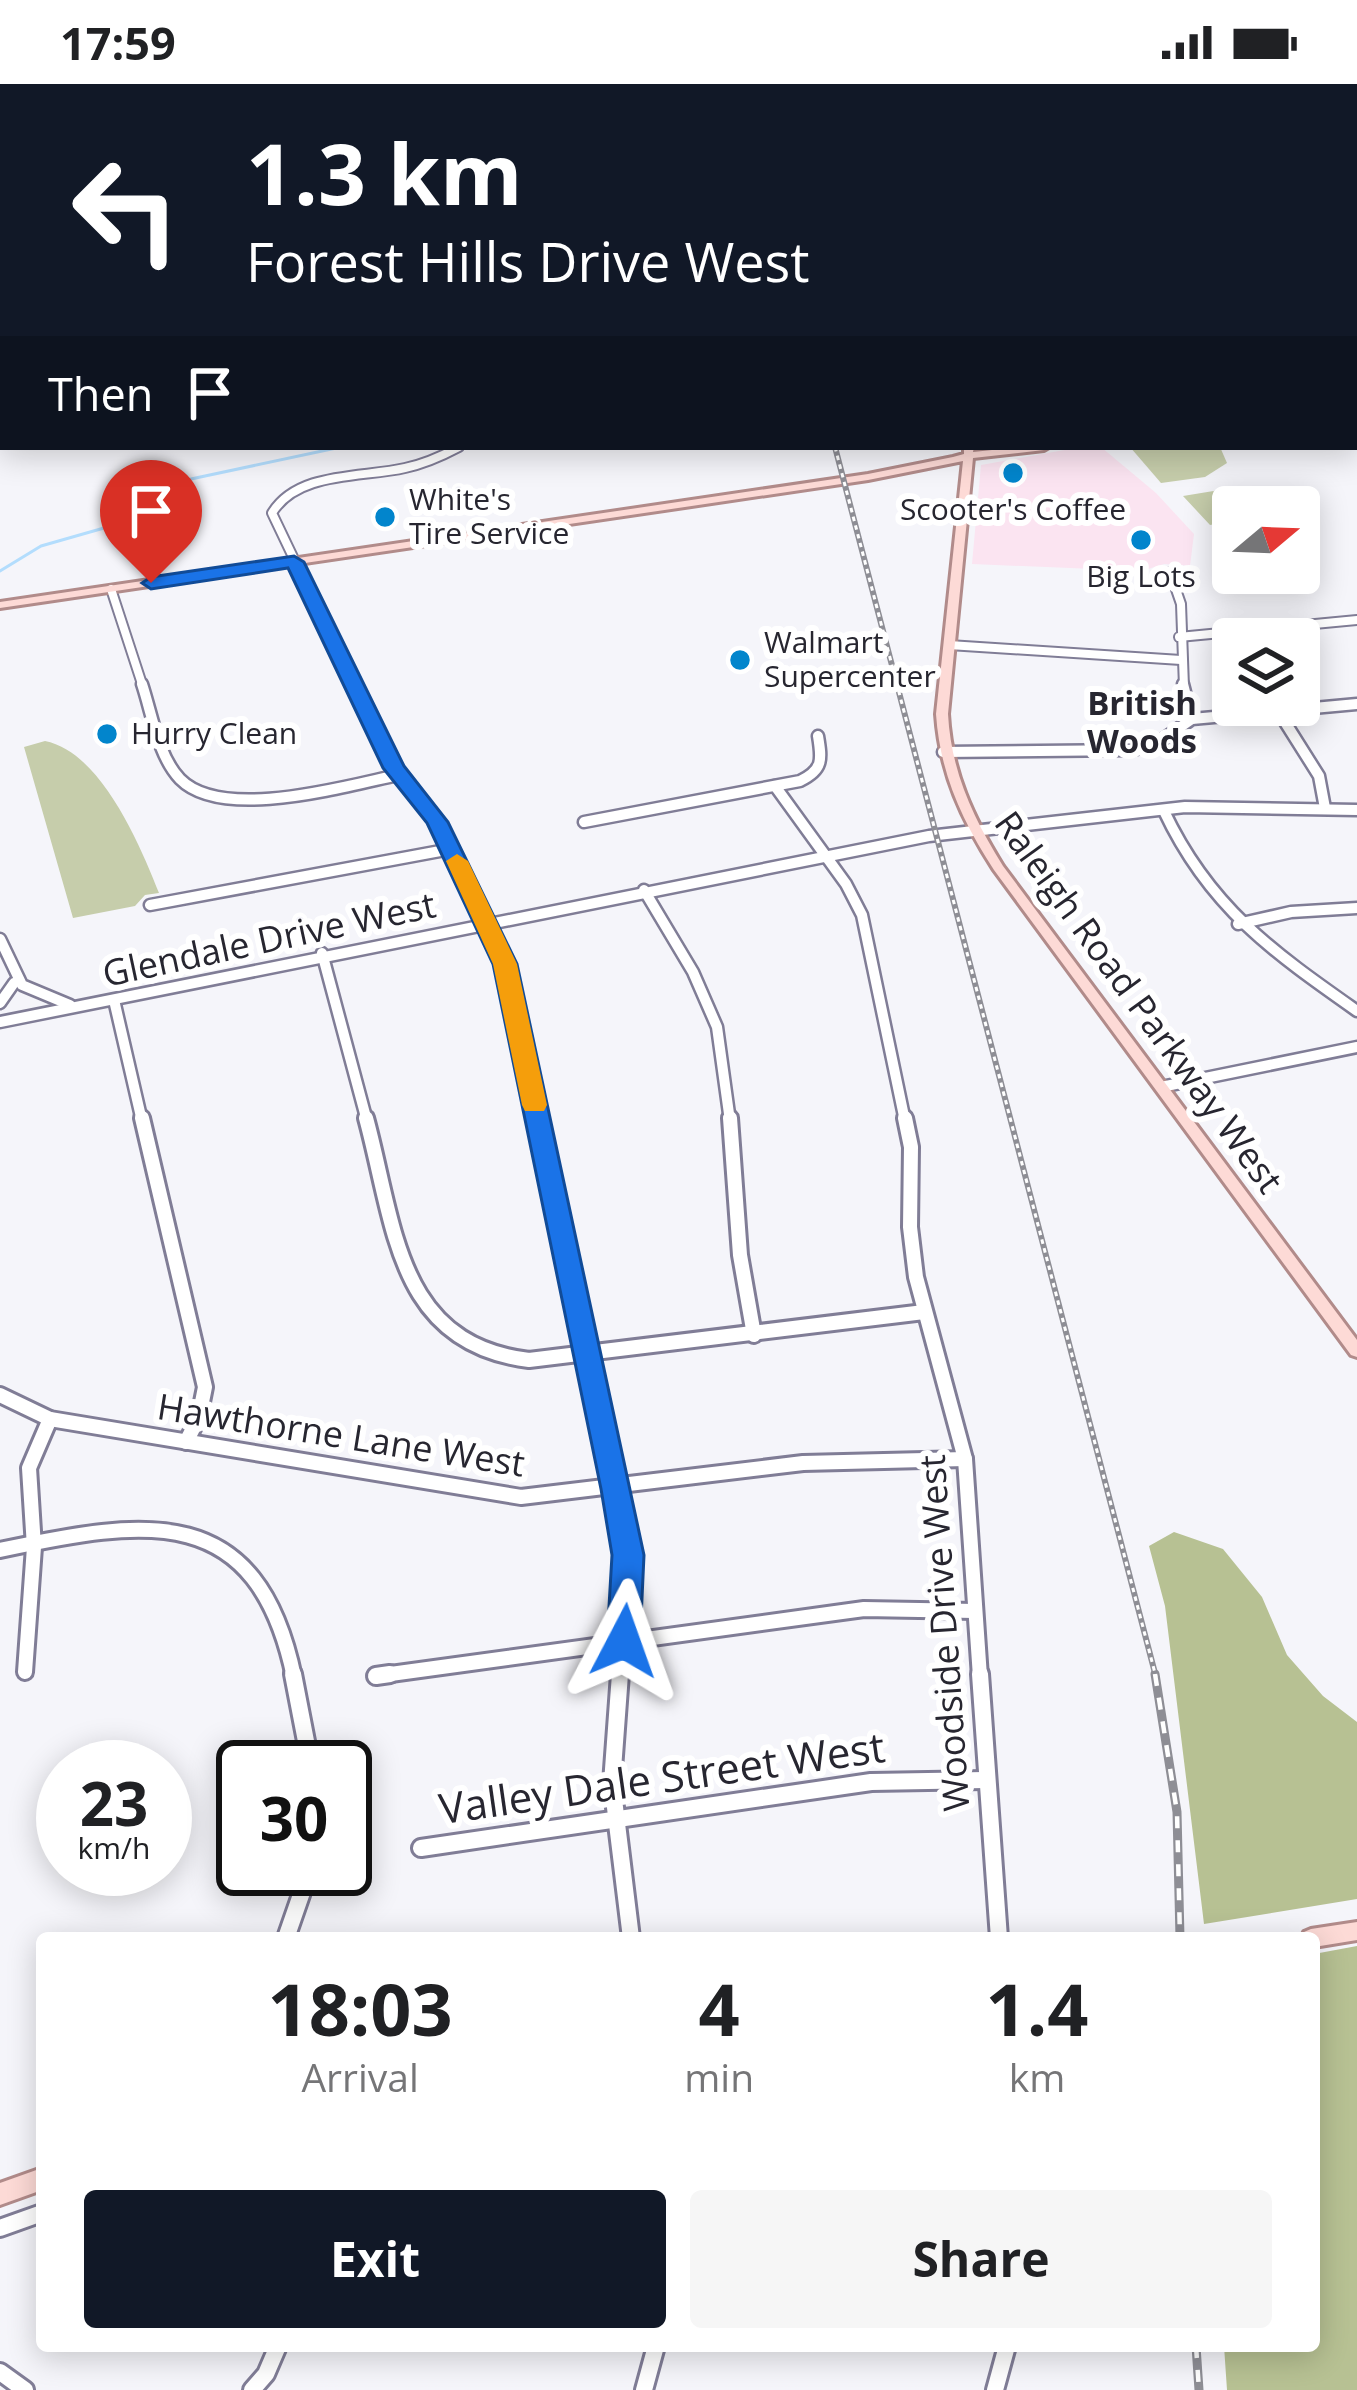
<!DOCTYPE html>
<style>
body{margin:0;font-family:"Open Sans",sans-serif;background:#f6f6f6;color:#202124;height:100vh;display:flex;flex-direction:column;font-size:45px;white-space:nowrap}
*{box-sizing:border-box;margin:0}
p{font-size:39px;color:#757577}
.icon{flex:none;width:66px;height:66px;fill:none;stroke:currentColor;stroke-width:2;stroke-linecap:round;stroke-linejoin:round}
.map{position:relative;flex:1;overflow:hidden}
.sheet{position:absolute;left:36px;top:1848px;width:1284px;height:420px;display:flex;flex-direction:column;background:#fff;border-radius:12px;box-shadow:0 6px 30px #0003}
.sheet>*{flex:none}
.top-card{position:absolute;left:0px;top:0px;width:1359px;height:366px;box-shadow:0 6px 30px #0003;background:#111827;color:#fff;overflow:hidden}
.needle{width:78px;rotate:71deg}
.controls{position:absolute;left:1212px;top:402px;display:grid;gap:24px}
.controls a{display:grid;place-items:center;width:108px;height:108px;border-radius:12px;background:#fff;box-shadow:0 6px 30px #0003;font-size:60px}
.speed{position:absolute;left:36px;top:1656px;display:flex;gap:24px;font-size:60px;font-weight:700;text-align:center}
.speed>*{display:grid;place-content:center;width:156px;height:156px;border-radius:50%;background:#fff;box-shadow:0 6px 30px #0003;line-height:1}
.speed small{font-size:30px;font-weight:400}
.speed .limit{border:6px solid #111;border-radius:18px;background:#fff;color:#111}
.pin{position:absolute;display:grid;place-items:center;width:102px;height:102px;color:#fff;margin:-123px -51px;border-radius:50% 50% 50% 0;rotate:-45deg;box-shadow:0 0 12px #0007}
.pin .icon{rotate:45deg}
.me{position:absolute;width:132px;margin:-66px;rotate:4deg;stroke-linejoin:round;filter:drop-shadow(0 0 9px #0008)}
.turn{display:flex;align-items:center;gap:42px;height:252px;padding:0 48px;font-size:54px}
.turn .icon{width:156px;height:156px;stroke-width:2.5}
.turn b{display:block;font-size:84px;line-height:102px}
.then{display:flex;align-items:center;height:114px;padding:0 48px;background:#0003;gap:24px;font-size:45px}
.eta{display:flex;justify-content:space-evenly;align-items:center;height:204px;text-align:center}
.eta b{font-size:72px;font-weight:700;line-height:84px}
.action{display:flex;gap:24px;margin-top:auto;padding:24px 48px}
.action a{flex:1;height:138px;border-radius:12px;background:#111827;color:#fff;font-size:48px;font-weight:700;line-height:138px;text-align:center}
.action a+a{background:#f6f6f6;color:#202124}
.status{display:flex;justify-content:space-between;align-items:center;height:84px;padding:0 60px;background:#fff;direction:ltr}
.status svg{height:33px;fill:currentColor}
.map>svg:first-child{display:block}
</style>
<div class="status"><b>17:59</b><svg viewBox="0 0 49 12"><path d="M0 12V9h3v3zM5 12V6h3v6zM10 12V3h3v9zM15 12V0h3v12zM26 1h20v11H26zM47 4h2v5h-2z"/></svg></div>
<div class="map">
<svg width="1357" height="2306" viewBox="0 0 1357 2306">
<rect width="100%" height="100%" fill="#f5f5fa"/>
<path fill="#fbe4f1" d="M1081,363H1101L1156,409L1194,450L1190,482L1164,480L1142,487L972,480L981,381Z"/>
<g fill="#c6cdab">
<path d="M1130,363H1220L1227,379L1205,393L1161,399Z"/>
<path d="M1244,402L1254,423H1233V437L1210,441L1183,412Z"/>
<path d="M45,657C101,668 140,761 159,809L145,811L135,822L73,834L24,663Z"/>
</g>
<g fill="#b7c193">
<path d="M1174,1448L1223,1465L1262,1513L1287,1571L1323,1612L1357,1638V1815L1204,1840L1165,1522L1149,1462Z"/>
<path d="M1357,1862V2306H1227L1224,2262H1314V1870Z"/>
</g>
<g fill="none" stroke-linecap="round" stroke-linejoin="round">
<g stroke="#b3ddfd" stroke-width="3">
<path d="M284,0L293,3"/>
<path d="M11,3L19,0"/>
<path d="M0,487L41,462L125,438L157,410L191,395L341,363"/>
</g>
<defs>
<g id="minor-far4">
<path d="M536,0L551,3"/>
<path d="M670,3L674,0"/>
</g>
<g id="minor-far3">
<path d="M1170,488L1181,520L1184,603"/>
<path d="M111,505L143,603"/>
<path d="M1179,553L1357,536"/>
<path d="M949,561L1181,576"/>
<path d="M355,603L272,429C298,387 362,394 405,384C424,380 442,372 459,363"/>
</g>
<g id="minor-far2">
<path d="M142,600C152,630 158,672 180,695C222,738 346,702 398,691"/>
<path d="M354,600L394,684L437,738L505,880L538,1037"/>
<path d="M1183,600L1192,635"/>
<path d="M1278,627L1319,692L1325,724"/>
<path d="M943,668L1133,666L1156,660L1192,635L1357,620"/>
<path d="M775,702L846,800L862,831L905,1037"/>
<path d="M1164,727C1209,823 1273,868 1357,927"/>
<path d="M584,738L800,697C823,686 822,676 818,652"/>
<path d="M644,806L693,888L717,943L730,1037"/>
<path d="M150,821L451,765"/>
<path d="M1238,840L1291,828L1357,824"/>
<path d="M0,855L22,901L70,921"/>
<path d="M322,869L367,1037"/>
<path d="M114,916L142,1037"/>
<path d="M0,919L14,899"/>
<path d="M0,938L929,752L1185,723L1357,726"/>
<path d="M1161,1003L1357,963"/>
</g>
<g id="minor-far1">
<path d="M142,1034L205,1303L199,1333L186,1358"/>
<path d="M366,1034C395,1140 396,1260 529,1276L924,1228"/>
<path d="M537,1034L628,1471L619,1593"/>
<path d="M730,1034L740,1171L754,1251"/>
<path d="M905,1034L911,1063L910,1143L916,1193L965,1375L980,1593"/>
<path d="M0,1311L50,1335L521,1413L803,1379L965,1375"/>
<path d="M0,1466C146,1435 257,1416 294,1593"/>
<path d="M25,1588L34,1463L29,1384L50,1335"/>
<path d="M376,1592L864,1525L975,1527"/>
</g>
<g id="minor">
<path d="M293,1590L311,1683"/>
<path d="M620,1590L612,1699L631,1854"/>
<path d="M980,1590L999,1854"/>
<path d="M376,1592L390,1590"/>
<path d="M421,1764L871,1698L985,1696"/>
<path d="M286,1854L310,1785"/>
<path d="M0,2144L42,2129"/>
<path d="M0,2288L25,2306"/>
<path d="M252,2306L266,2290L278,2262"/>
<path d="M644,2306L656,2262"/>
<path d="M995,2306L1007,2262"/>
</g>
<g id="major">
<path d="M1147,0H1154L1151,3H1144Z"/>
<rect x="1356" y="318" width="1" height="6"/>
<path d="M964,363H974L973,368L1020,363H1049L1044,366L973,374L948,630C951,687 973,734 1003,782L1357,1256V1273L1351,1271L994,786C962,737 940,689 936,630L963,377L868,396L0,524V518L868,390L953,373L964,370Z"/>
<path d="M1357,1838V1856L1314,1863V1854H1301L1304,1848L1311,1845Z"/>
<path d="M42,2084V2106L0,2121V2099Z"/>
</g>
</defs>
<use href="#minor-far4" stroke="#807d96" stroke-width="9"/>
<use href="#minor-far3" stroke="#807d96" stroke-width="12"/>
<use href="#minor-far2" stroke="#807d96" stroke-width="15"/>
<use href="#minor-far1" stroke="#807d96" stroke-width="20"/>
<use href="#minor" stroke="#807d96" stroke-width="22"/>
<use href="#major" stroke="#b18b8a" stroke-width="6"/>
<use href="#minor-far4" stroke="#fff" stroke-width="6"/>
<use href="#minor-far3" stroke="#fff" stroke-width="8"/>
<use href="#minor-far2" stroke="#fff" stroke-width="10"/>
<use href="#minor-far1" stroke="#fff" stroke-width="14"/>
<use href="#minor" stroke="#fff" stroke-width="16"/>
<use href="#major" fill="#fddad6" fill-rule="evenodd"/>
<defs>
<path id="rail-far1" d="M835,363L1156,1593"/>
<g id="rail">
<path d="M1155,1590L1177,1728L1180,1854"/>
<path d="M1196,2262L1199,2306"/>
</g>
</defs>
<use href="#rail-far1" stroke="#8e8e95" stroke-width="6"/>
<use href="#rail" stroke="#8e8e95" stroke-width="9"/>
<use href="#rail-far1" stroke="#fff" stroke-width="3" stroke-dasharray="4.5" stroke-linecap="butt"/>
<use href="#rail" stroke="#fff" stroke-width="4.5" stroke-dasharray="12" stroke-linecap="butt"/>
</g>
<path fill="#1a73e8" stroke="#114b97" stroke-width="3" d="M294,472L304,478L404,682L448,738L517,880L644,1471L640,1557L635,1566L624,1570L612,1566L607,1557L612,1471L601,1405L493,880L427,739L383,684L288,484L151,505L142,499L151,493Z"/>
<path fill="#f59e0b" d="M457,770L468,777L517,880L547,1021L544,1027H525L522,1021L493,880L446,777Z"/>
<g fill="#0285cc" stroke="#fff" stroke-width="4.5">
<circle cx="1013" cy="389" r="12"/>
<circle cx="385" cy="433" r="12"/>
<circle cx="1141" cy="456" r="12"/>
<circle cx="740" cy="576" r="12"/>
<circle cx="107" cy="650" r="12"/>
</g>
<g text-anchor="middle" stroke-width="12" stroke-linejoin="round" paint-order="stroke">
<g font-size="30" fill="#272630" stroke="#fff" text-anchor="start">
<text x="409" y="426">White's<tspan x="409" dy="34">Tire Service</tspan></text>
<text x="1013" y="436" text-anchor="middle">Scooter's Coffee</text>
<text x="1141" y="503" text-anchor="middle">Big Lots</text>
<text x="764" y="569">Walmart<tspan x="764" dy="34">Supercenter</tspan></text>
<text x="131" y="660">Hurry Clean</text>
</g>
<g font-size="33" font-weight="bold" fill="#272630" stroke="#fff">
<text x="1142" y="631">British<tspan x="1142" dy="38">Woods</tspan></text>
</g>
<g font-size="36" fill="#272630" stroke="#fff">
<text transform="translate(269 855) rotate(-12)" y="13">Glendale Drive West</text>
<text transform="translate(1139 918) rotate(54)" y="13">Raleigh Road Parkway West</text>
<text transform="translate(341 1351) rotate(9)" y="13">Hawthorne Lane West</text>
<text transform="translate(944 1549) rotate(-94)" y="13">Woodside Drive West</text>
</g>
<g font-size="42" fill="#272630" stroke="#fff">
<text transform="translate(662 1694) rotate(-8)" y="15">Valley Dale Street West</text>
</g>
</g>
</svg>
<div class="controls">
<a><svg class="needle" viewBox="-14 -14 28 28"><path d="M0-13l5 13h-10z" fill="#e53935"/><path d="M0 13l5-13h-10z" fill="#757577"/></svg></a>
<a><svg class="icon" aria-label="layers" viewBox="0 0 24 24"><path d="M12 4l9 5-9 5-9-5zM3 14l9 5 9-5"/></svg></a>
</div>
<div class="speed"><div>23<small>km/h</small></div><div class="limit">30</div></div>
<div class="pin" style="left:151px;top:499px;background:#d93025"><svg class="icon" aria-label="arrive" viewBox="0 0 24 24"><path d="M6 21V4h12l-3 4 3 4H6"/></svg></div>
<svg class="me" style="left:624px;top:1557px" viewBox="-20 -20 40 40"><path d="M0-17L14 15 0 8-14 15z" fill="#1a73e8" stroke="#fff" stroke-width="4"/></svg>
<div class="top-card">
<div class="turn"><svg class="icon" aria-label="left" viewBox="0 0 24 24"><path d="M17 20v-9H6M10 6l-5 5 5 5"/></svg><div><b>1.3 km</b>Forest Hills Drive West</div></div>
<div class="then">Then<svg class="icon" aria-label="arrive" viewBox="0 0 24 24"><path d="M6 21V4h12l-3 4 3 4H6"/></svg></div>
</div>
<section class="sheet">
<div class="eta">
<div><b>18:03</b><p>Arrival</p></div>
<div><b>4</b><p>min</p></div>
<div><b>1.4</b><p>km</p></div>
</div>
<div class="action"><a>Exit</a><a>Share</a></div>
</section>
</div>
